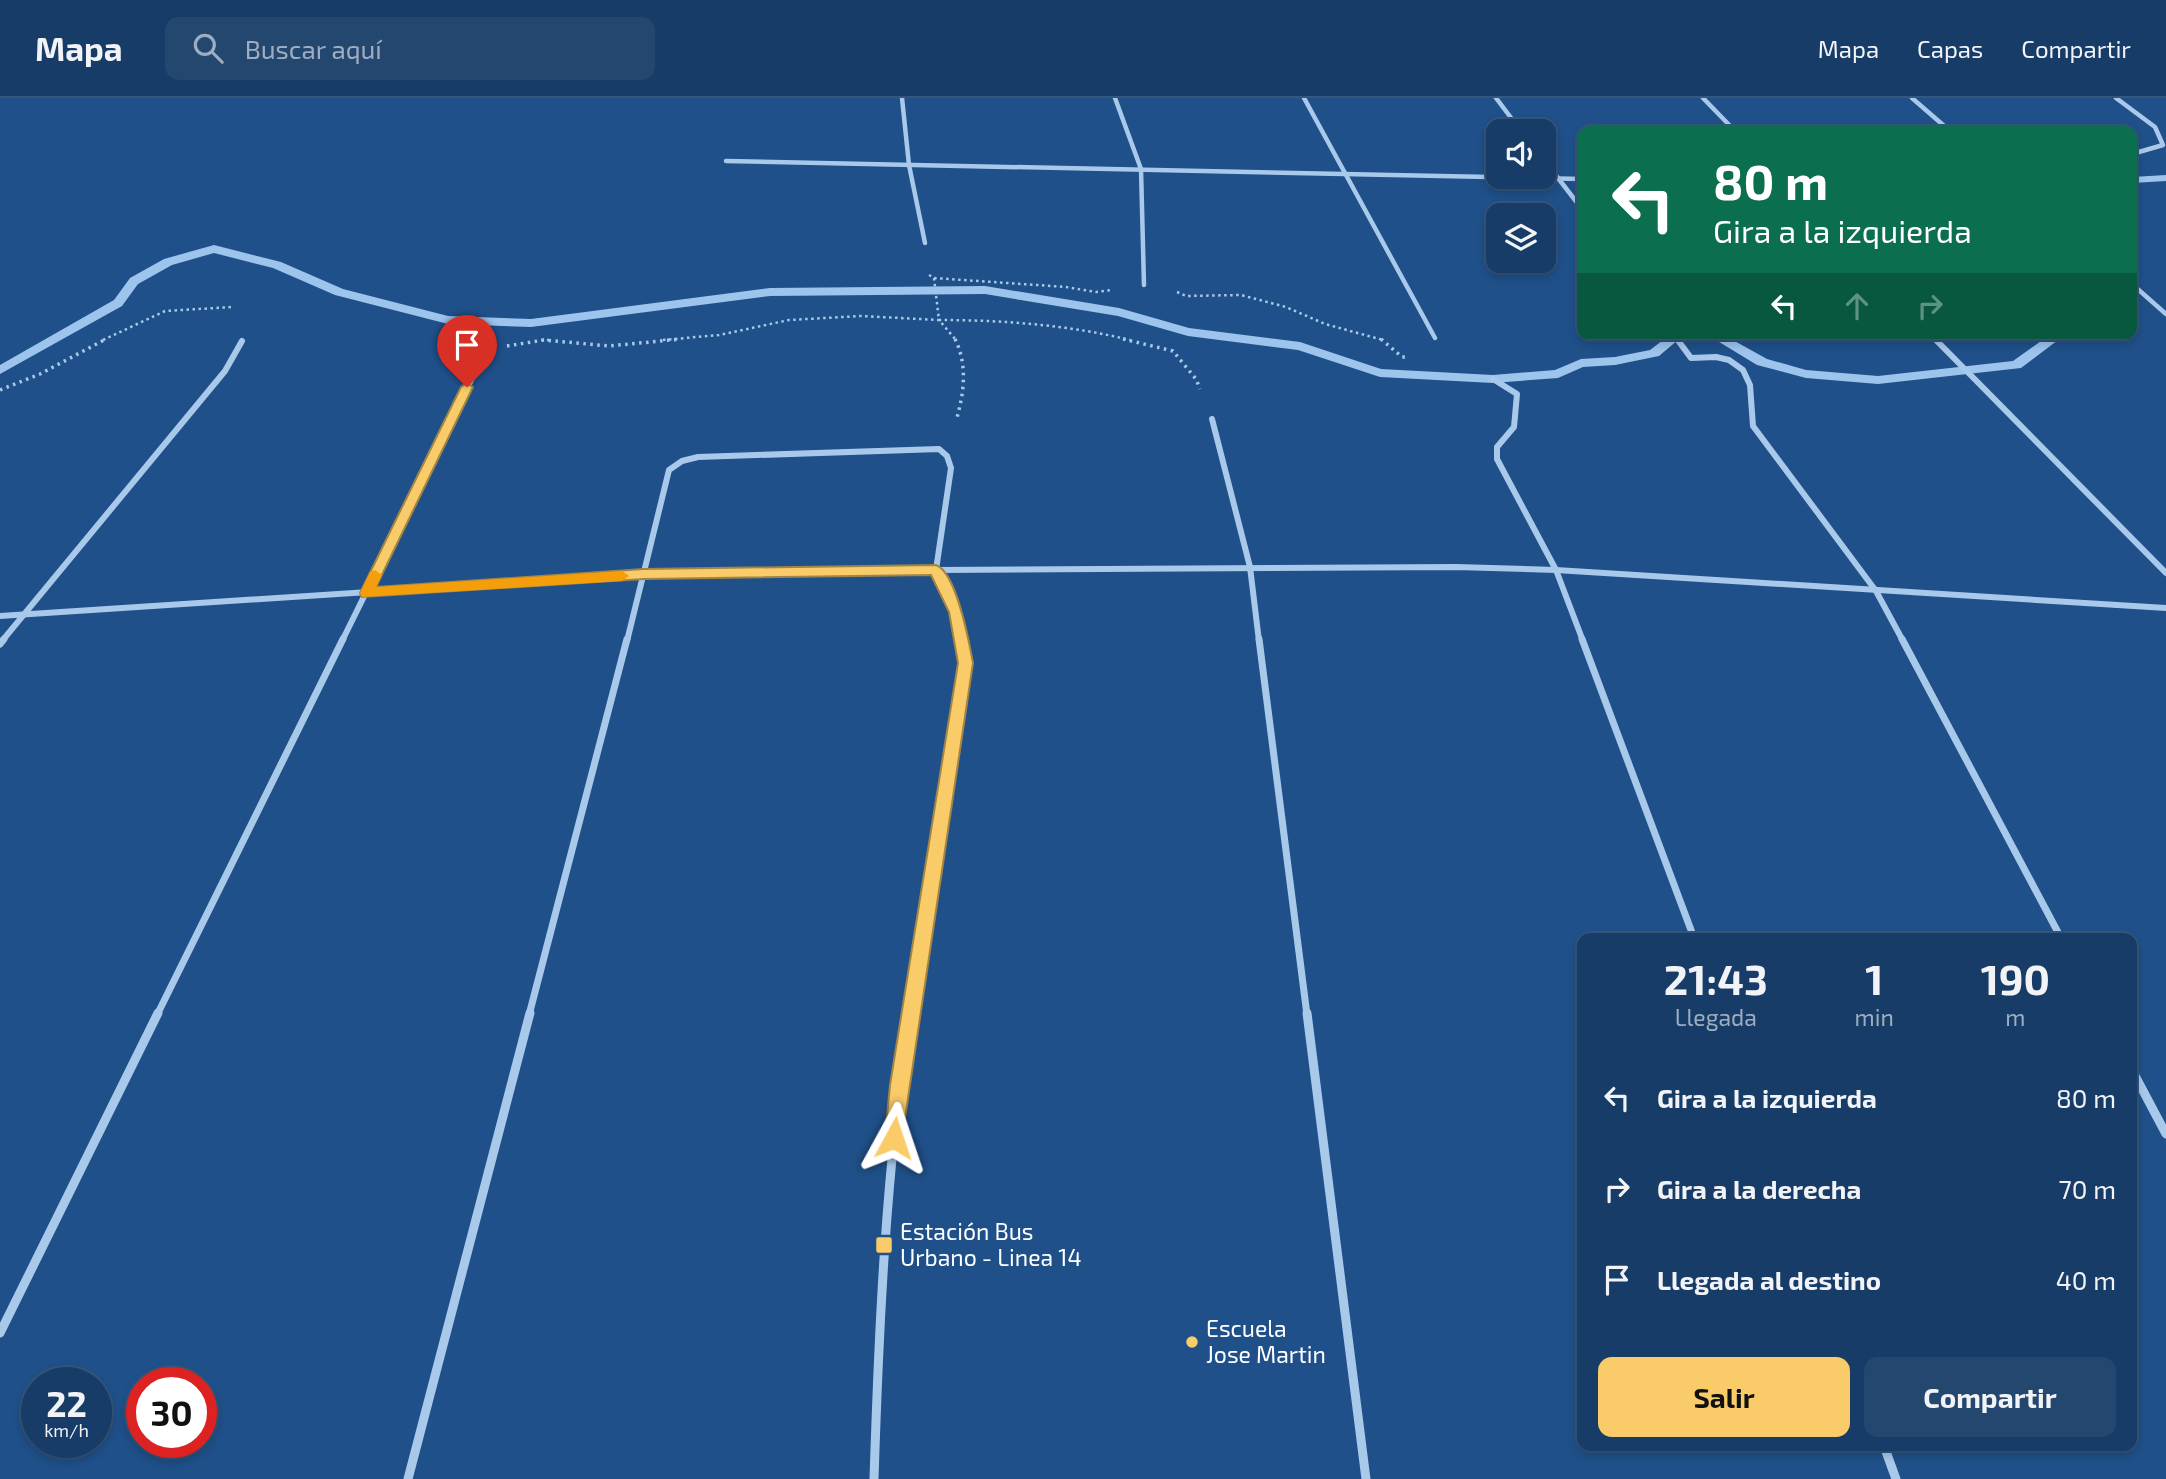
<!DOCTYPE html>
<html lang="es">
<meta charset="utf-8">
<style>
body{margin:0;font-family:"Exo 2",sans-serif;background:#244770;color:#f1f3f6;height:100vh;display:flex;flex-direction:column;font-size:26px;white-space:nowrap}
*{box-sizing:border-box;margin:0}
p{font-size:23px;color:#9eadc0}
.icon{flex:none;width:38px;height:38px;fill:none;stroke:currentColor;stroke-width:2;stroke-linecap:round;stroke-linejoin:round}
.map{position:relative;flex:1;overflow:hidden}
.panel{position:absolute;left:1577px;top:835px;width:560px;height:518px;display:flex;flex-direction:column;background:#173c67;border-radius:14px;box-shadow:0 4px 10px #0003,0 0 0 2px #36567b}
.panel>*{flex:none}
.banner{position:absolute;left:1577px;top:28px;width:560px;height:214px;border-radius:14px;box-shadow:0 4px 10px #0003,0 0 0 2px #36567b;background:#0b6e4f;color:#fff;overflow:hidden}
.tools{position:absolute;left:1486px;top:21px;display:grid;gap:14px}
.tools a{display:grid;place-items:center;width:70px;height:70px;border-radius:14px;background:#173c67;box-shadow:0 4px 10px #0003,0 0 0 2px #36567b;font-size:35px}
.speed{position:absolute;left:21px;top:1269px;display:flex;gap:14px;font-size:35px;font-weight:700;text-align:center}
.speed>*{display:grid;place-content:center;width:91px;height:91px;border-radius:50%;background:#173c67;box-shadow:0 4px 10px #0003,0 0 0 2px #36567b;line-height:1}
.speed small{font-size:18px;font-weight:400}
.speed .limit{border:10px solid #d22;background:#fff;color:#111}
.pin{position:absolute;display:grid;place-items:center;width:60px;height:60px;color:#fff;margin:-72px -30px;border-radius:50% 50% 50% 0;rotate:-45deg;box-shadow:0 0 7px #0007}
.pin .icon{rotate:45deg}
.me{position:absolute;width:77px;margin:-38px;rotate:5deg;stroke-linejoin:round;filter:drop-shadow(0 0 5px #0008)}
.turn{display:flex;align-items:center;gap:24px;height:147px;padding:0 21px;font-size:32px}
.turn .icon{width:91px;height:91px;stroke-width:2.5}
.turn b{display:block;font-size:49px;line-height:60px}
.lanes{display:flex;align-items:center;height:66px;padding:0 21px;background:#0003;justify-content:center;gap:35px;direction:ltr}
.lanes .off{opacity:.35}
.eta{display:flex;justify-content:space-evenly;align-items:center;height:119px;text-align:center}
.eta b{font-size:42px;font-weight:700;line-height:49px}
.cta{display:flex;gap:14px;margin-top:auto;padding:14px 21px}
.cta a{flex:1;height:80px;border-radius:14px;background:#f9cc69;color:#111;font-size:28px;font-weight:700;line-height:80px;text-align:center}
.cta a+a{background:#244770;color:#f1f3f6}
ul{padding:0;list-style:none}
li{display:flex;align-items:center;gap:21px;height:91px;padding:0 21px}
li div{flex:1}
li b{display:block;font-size:26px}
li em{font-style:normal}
header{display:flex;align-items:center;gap:42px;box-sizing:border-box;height:98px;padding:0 35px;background:#173c67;border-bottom:2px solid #36567b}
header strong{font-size:33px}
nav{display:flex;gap:38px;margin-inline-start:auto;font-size:24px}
.search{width:490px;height:63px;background:#244770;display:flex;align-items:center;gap:18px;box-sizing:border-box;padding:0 24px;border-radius:14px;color:#9eadc0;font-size:26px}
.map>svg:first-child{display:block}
</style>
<header>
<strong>Mapa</strong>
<div class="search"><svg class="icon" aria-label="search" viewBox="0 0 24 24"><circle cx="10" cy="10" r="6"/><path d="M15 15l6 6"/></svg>Buscar aquí</div>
<nav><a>Mapa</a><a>Capas</a><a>Compartir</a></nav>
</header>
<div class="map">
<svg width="2166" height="1381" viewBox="0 0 2166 1381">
<rect width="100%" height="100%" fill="#1f5089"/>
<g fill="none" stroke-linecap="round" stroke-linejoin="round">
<g fill="#9dc4ed" fill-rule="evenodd">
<path d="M2166,77V83L2132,85V79Z"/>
<path d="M214,147L281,164L343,191L448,218L531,221L770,190L985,188L1119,210L1189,230L1300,244L1381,271L1493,277L1555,272L1581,261L1615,259L1650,252L1671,236H1685L1659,258L1615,267L1583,269L1558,280L1493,285L1380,279L1298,252L1188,238L1118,218L985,196L770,198L531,229L448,226L335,197L273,170L214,155L172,167L138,186L122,208L0,276V267L114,202L130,180L164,161Z"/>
<path d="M1706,236H1722L1767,261L1806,272L1878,278L2013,263L2051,236H2066L2021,270L1878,286L1806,280L1757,267Z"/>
</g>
<g stroke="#a9c9eb" stroke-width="2.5" stroke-dasharray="2.5 3.5" stroke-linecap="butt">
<path d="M929,177L934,180L1066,189L1096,194L1111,192"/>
<path d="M934,180L939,222C1002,222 1069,227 1130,242"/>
<path d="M1177,194L1186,198L1241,197L1286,209L1325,226L1383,242"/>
<path d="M103,242L165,213L232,209"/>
<path d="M541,242H549"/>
<path d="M663,242L719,237L789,222L861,218L939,222L956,242"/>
</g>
<g stroke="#a9c9eb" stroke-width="3.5" stroke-dasharray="2.5 4.5" stroke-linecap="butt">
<path d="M955,241C968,267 964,296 956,323"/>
<path d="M1123,241L1173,253L1196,281L1200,291"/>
<path d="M1381,241L1402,259H1408"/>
<path d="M507,248L544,242L609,248L681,241"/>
<path d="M0,292L40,276L106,241"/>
</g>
<g stroke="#a9c9eb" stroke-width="4.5">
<path d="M902,0L909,67L925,145"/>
<path d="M1115,0L1141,71L1144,187"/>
<path d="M1304,0L1435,240"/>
<path d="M1496,0L1521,33"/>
<path d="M1703,0L1735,33"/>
<path d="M1912,0L1950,33"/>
<path d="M2116,0L2155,29L2163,47L2132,56"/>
<path d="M1544,62L1582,111"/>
<path d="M726,63L1582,81"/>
<path d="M2132,186L2166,216"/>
<path d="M1674,236L1679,242"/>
<path d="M1930,236L1936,242"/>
</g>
<g stroke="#a9c9eb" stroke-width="6">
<path d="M1677,241L1691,260L1716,259L1729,262L1743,272L1750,287L1753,328L1876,493L1903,543"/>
<path d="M1935,241L2166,475"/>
<path d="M1493,281L1517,296L1514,329L1497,349V361L1556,472L1583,543"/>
<path d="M1212,321L1250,469L1259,543"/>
<path d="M0,518L644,476L936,472L956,514L962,543"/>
<path d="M2,543L225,273L242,243"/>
<path d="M342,543L479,266"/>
<path d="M627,543L669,372L682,363L698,359L939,351L947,358L951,370L936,472L1456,469L1556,472L2166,510"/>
</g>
<g stroke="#a9c9eb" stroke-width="7">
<path d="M1259,541L1307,917"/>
<path d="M1582,541L1694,840"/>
<path d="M1902,541L2061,840"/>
<path d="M0,546L4,541"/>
<path d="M157,917L343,541"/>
<path d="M529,917L627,541"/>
<path d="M910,917L966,565L961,541"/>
</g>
<g stroke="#a9c9eb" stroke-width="9">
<path d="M1307,915L1366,1381"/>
<path d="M2132,972L2166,1036"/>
<path d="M0,1235L158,915"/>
<path d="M1884,1348L1896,1381"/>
<path d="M408,1381L530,915"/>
<path d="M874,1381C879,1225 886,1070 910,915"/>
</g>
</g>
<path fill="#f9cc69" stroke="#a28544" stroke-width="2" d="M467,285L473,289L376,489L644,471L936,467C957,475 969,544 973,565L901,1047L894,1050L887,1047L885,1040L890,987L958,565L949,514L931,477L644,481L362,499L360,495L461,289Z"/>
<path fill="#f59e0b" d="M375,472L382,477L376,489L622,473L629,478L622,483L362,499L360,495L370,474Z"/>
<g fill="#f9cc69" stroke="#1f5089" stroke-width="2.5">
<rect x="875" y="1138" width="18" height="18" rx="3.5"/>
<circle cx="1192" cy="1244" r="7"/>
</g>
<g text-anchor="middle" stroke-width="5" stroke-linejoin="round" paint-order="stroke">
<g font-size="23" fill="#fff" stroke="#1f5089" text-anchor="start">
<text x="900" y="1142">Estación Bus<tspan x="900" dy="26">Urbano - Linea 14</tspan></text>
<text x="1206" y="1239">Escuela<tspan x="1206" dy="26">Jose Martin</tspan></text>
</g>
</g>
</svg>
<div class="tools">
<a><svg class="icon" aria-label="sound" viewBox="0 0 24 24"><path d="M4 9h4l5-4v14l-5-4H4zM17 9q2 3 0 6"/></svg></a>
<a><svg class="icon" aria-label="layers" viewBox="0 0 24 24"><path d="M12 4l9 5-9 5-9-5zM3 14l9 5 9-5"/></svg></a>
</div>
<div class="speed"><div>22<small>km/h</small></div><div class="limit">30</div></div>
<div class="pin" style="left:467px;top:289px;background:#d93025"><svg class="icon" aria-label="arrive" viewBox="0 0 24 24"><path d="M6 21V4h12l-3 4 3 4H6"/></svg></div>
<svg class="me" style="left:894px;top:1040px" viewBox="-20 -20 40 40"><path d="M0-17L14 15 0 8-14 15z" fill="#f9cc69" stroke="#fff" stroke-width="4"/></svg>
<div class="banner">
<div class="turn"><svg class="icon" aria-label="left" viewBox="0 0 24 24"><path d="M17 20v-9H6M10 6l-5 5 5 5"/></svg><div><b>80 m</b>Gira a la izquierda</div></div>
<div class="lanes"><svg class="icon" aria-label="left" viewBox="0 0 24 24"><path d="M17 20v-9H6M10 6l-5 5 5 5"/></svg><svg class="icon off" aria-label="ahead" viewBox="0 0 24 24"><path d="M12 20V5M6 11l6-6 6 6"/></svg><svg class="icon off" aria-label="right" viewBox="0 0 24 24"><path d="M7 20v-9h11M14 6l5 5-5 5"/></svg></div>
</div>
<section class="panel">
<div class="eta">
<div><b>21:43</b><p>Llegada</p></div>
<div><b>1</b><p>min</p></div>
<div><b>190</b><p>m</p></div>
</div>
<ul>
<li><svg class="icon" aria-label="left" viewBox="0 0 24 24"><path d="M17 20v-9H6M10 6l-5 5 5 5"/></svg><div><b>Gira a la izquierda</b></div><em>80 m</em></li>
<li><svg class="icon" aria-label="right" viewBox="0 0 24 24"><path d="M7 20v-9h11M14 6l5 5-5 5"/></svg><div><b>Gira a la derecha</b></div><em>70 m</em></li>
<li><svg class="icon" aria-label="arrive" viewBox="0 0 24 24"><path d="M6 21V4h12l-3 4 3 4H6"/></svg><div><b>Llegada al destino</b></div><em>40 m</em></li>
</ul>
<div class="cta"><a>Salir</a><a>Compartir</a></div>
</section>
</div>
